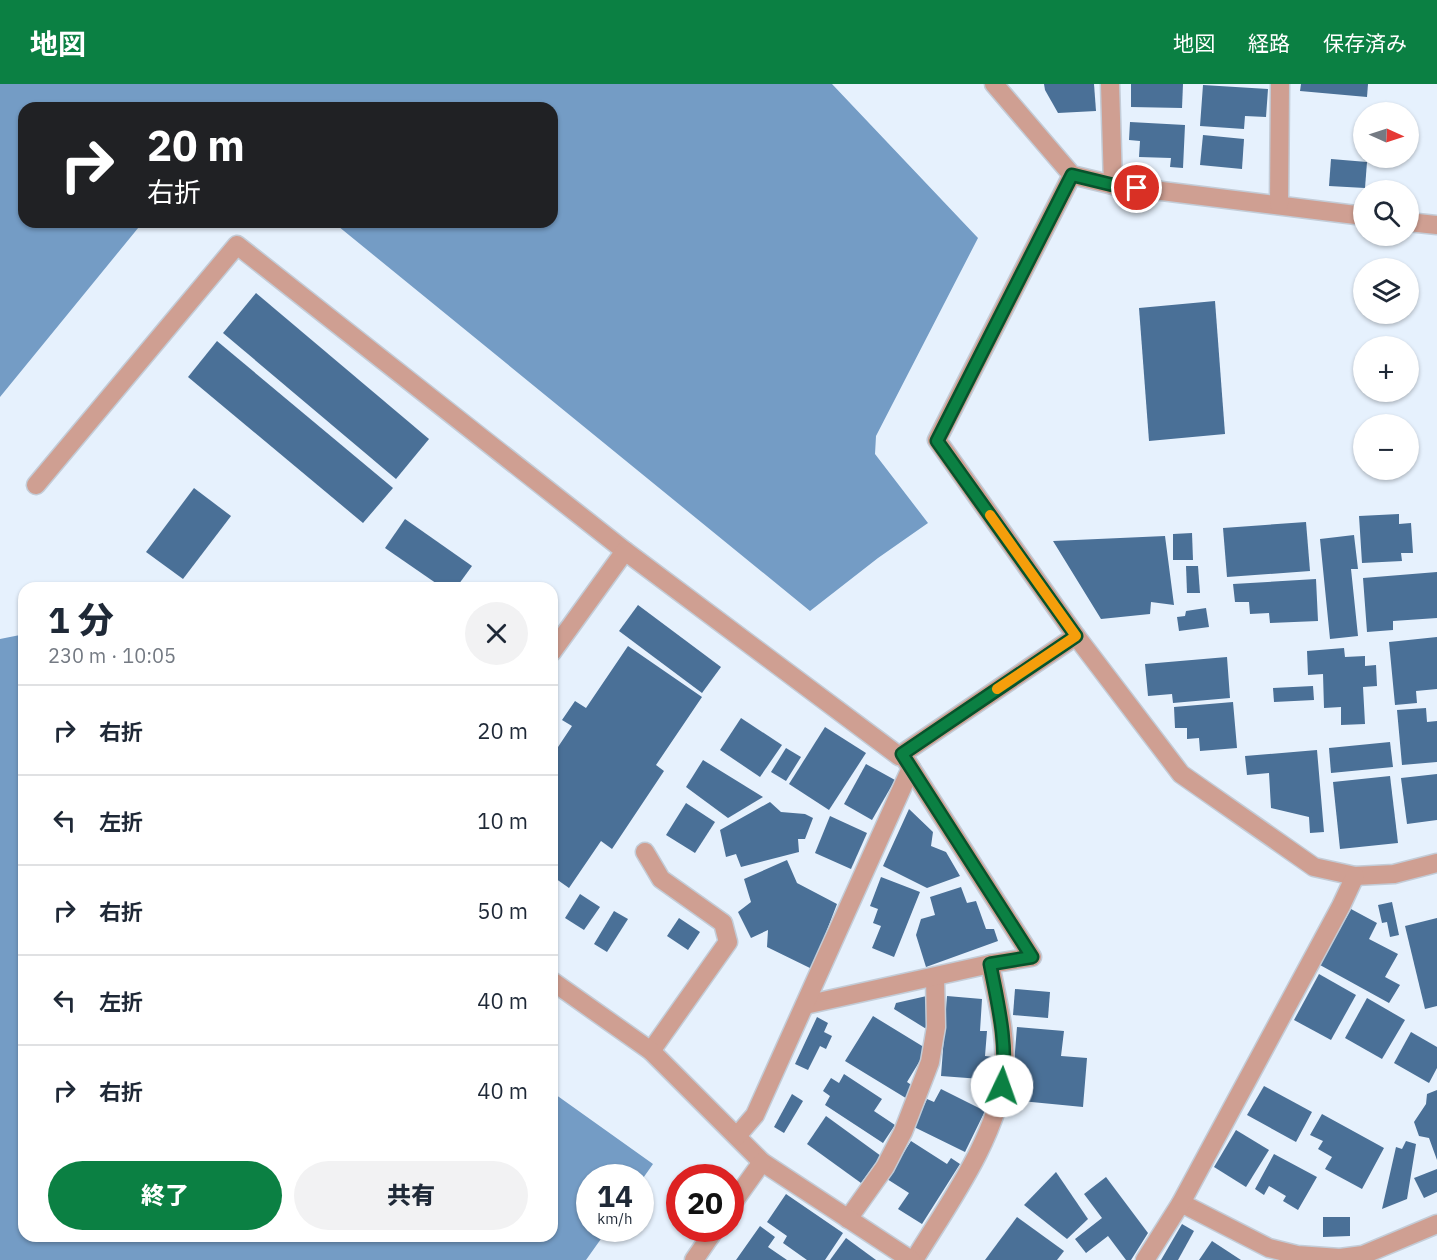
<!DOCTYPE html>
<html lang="ja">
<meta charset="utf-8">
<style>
body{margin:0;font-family:"IBM Plex Sans","Noto Sans JP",sans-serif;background:#f2f2f3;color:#1f2937;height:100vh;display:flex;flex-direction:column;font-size:22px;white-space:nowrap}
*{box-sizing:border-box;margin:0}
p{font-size:20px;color:#747a83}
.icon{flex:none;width:33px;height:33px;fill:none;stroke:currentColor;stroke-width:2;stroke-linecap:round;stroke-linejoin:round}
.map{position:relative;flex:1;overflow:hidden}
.sheet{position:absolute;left:18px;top:498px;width:540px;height:660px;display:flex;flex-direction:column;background:#fff;border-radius:18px;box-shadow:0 2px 4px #0004}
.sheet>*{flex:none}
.top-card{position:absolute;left:18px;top:18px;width:540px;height:126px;border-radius:18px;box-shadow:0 2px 4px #0004;background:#202124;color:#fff;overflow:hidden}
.needle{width:39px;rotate:93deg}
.buttons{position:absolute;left:1353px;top:18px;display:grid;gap:12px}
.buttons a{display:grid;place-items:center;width:66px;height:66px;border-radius:50%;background:#fff;box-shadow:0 2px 4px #0004;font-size:30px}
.speed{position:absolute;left:576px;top:1080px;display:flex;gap:12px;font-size:30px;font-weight:700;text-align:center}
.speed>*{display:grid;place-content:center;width:78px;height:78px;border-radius:50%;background:#fff;box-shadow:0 2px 4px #0004;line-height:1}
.speed small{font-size:15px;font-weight:400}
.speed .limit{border:9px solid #d22;background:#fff;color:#111}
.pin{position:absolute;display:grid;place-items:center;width:51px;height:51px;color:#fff;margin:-26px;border:3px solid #fff;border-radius:50%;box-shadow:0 2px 6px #0007}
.me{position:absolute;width:66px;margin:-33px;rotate:3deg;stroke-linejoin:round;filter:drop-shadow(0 0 4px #0008)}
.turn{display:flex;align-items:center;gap:21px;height:126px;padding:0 30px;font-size:27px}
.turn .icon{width:78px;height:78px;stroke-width:2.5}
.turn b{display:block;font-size:42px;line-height:51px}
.round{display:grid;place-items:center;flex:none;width:63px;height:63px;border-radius:32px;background:#f2f2f3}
.overview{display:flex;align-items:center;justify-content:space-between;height:102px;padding:0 30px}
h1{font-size:36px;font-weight:800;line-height:45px}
.button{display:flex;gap:12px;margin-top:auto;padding:12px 30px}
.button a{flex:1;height:69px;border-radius:36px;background:#0b8043;color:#fff;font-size:24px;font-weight:800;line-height:69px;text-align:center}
.button a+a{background:#f2f2f3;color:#1f2937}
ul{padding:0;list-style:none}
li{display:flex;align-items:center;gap:18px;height:90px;padding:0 30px;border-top:2px solid #e0e1e3}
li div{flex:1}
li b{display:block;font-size:22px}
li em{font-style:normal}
header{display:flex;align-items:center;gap:36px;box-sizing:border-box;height:84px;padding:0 30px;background:#0b8043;color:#fff}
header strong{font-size:28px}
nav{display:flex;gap:33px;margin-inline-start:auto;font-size:21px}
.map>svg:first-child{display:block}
</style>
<header>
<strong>地図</strong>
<nav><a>地図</a><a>経路</a><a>保存済み</a></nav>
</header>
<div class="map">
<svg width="1437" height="1176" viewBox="0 0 1437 1176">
<rect width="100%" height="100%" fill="#e6f1fd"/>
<g fill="#749cc5">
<path d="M0,0H832L978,154L876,352L875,370L928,439L878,474L810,527L333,138H552V24H24V138H143L0,313Z"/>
<path d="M20,551L24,554V1152H552V1008L653,1080L641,1097L640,1094H590V1144L608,1145L586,1176H0V555Z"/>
</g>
<g fill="#4a7097">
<path d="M1044,0H1094L1096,27L1058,29L1045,6Z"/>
<path d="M1131,0H1183L1182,24L1131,23Z"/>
<path d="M1301,0H1368L1367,13L1300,7Z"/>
<path d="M1203,1L1268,5L1266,33L1245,32L1244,45L1200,42Z"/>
<path d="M1130,38L1185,41L1183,84L1170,83L1171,74L1139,73L1140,57L1129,56Z"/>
<path d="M1203,51L1244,55L1242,85L1200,81Z"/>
<path d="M1331,75L1367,78L1365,104L1329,102Z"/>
<path d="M256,209L429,355L396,395L223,249Z"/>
<path d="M1215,217L1225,350L1149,357L1139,224Z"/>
<path d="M217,257L393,404L363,439L188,293Z"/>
<path d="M194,404L231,432L183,495L146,468Z"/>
<path d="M1399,430V440L1411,439L1413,469H1401L1402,477L1362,479L1359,432Z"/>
<path d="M405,435L472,482L456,504H443L385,464Z"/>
<path d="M1306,438L1310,487L1227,493L1223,444Z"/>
<path d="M1192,449L1193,476H1173V450Z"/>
<path d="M1354,451L1358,485H1351L1358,552L1330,555L1320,455Z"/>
<path d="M1165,452L1174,521L1151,518L1150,530L1101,535L1053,457Z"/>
<path d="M1186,482H1198L1200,509H1187Z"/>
<path d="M1437,488V534L1393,537V546L1367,548L1363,494Z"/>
<path d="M1316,495L1318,537L1270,539L1269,529L1250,530L1249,518H1235L1233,500Z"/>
<path d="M638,521L721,583L702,609L619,547Z"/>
<path d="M1206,524L1209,543L1179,547L1177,533L1185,532L1186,527Z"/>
<path d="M1437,553V605L1416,607L1417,619L1395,621L1389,558Z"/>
<path d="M628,562L702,613L656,681L664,687L612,765L601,757L569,804L552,792V672L572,642L562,636L575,617L586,624Z"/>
<path d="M1344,564L1345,573L1365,572V582L1376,581L1377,602L1363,603L1365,640L1341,641V623L1324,624L1323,590L1308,591L1307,567Z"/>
<path d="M1227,573L1230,614L1173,619L1172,610L1148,612L1145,580Z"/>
<path d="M1313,602L1314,616L1274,618L1273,604Z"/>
<path d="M1233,618L1237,664L1200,667L1199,654L1187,655V644H1175L1174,623Z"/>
<path d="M1426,624L1427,638L1437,637V678L1402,681L1397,626Z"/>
<path d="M741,634L782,661L760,693L720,666Z"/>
<path d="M825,643L866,669L829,726L789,700Z"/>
<path d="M1390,658L1393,683L1331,689L1329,664Z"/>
<path d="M786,664L801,673L786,697L771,688Z"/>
<path d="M1317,666L1324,748L1310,749L1309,733L1271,724L1269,689L1247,691L1245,672Z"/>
<path d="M703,676L763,713L728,734L686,703Z"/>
<path d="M866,680L895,696L872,736L844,720Z"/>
<path d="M1437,690V736L1407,740L1401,694Z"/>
<path d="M1390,692L1398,759L1340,765L1333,698Z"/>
<path d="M770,718L781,728L805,730L813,734L805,755H798L799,768L741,783L736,770L726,773L720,746Z"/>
<path d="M686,719L715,738L695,769L666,751Z"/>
<path d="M909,725L933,748L931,762L946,768L960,792L927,804L883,782Z"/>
<path d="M830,732L867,749L851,785L815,769Z"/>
<path d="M787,776L797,799L837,820L812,885L767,863L768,846L751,854L738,828L751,818L744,795Z"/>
<path d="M881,793L920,808L894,873L872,864L881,842L873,839L878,825L870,822Z"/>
<path d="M961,803L967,819L976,817L986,845H994L998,857L926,883L916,851L921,835L935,831L930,813Z"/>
<path d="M580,810L600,823L584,846L565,834Z"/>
<path d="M1392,818L1399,851L1390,853L1387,838L1382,839L1378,821Z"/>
<path d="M1351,825L1377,839L1369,855L1398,870L1385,893L1400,901L1389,919L1320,881Z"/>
<path d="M614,827L628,835L607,868L594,860Z"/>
<path d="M679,834L700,848L688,866L667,852Z"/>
<path d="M1437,834V922L1425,925L1405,842Z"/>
<path d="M1319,890L1356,911L1331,956L1294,936Z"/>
<path d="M1015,905L1050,908L1048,934L1013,931Z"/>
<path d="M931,911L928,946L894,925L896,919Z"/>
<path d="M947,912L982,915L980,947H987L985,972L995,973L994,996L941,992Z"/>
<path d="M1367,914L1405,936L1382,975L1345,954Z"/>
<path d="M873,932L927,965L907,998L916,1004L909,1016L845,977Z"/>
<path d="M817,933L828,939L824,948L832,952L826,965L820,962L808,986L795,980Z"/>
<path d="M1017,943L1064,947L1061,972L1087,974L1083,1023L1011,1016Z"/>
<path d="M1411,948L1437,963V984L1429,999L1394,979Z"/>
<path d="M844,990L882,1015L874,1027L895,1041L883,1059L825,1021L830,1012L823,1007L831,994L839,999Z"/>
<path d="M1264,1002L1312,1028L1296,1058L1247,1031Z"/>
<path d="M941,1005L985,1027L965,1068L914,1043L927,1015L934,1018Z"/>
<path d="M1437,1006V1076L1429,1054L1419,1052L1414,1038L1426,1020L1427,1010Z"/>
<path d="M792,1010L803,1017L784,1049L774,1043Z"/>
<path d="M1322,1030L1384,1064L1362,1105L1325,1085L1332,1073L1318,1065L1323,1057L1310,1051Z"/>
<path d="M826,1032L881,1072L861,1099L807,1060Z"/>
<path d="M1236,1046L1269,1066L1246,1103L1214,1083Z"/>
<path d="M911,1057L947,1080L951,1074L960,1080L922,1140L898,1125L909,1109L887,1095Z"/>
<path d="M1406,1057L1416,1060L1407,1115L1382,1125L1396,1063L1402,1065Z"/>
<path d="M1274,1070L1317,1093L1298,1126L1283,1117L1286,1112L1269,1102L1264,1111L1255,1105Z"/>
<path d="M1437,1085V1108L1424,1114L1414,1094Z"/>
<path d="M1056,1088L1088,1135L1067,1155L1024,1121Z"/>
<path d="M1106,1093L1148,1149L1131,1176H1126L1108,1152L1086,1169L1075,1155L1102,1134L1084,1110Z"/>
<path d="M786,1110L843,1149L825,1176H807L783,1159L787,1152L767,1138Z"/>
<path d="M1017,1133L1064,1167L1057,1176H985Z"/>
<path d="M1323,1133H1350V1152L1323,1153Z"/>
<path d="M1182,1140L1194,1147L1178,1176H1161Z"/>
<path d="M760,1142L775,1153L768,1163L787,1176H736Z"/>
<path d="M846,1154L876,1176H830Z"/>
<path d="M1212,1157L1241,1176H1199Z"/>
</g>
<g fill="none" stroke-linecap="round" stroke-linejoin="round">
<defs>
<g id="service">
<path d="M848,1135L885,1083L903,1048L930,978L936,943L935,893"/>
<path d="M914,1176C947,1122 999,1051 1004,988C1007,951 997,916 990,880"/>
</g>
<g id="minor">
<path d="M994,0L1072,91L1113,101L1364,132"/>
<path d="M1110,0L1113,101"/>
<path d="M1072,91L937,356L1076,552L1181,690L1314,783L1355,792L1394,790L1437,779"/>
<path d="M1279,121L1280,0"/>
<path d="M1408,138L1437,141"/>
<path d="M36,401L237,161L625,467"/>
<path d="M552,568L625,467L899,672L1076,552"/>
<path d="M645,768L661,795L723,839L728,858L651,967"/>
<path d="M552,897L651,967L762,1078L911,1176"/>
<path d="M805,921L990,880L1032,873L902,670"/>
<path d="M737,1052L755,1031L911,684"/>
<path d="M1181,1119L1269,1164L1297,1171L1340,1174L1363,1171L1437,1140"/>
<path d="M730,1123L762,1078"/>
<path d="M694,1176L716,1144"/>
<path d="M1145,1176L1181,1119L1341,822L1355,792"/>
</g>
</defs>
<use href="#service" stroke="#c3ccd7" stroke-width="21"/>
<use href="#minor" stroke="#c3ccd7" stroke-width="21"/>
<use href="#service" stroke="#cf9f92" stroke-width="18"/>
<use href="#minor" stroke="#cf9f92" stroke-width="18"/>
</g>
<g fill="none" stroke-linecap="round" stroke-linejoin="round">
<defs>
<path id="route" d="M1002,1002C1008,960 998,921 990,880L1032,873L902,670L1076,552L937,357L1072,91L1113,101L1137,104"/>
</defs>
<use href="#route" stroke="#07532c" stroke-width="15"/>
<use href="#route" stroke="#0b8043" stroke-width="10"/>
<path stroke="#f59e0b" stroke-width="10" d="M990,431L1076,552L997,605"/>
</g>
</svg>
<div class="buttons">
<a><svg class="needle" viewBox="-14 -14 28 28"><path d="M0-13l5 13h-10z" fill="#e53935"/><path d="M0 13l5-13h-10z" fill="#747a83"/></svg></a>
<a><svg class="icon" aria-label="search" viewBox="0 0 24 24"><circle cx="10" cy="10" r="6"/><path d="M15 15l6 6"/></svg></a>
<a><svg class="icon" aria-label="layers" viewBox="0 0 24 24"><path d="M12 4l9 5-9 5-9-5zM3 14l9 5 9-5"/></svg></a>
<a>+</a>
<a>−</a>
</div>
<div class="speed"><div>14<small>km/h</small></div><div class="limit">20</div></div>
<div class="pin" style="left:1137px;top:104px;background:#d93025"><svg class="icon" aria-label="arrive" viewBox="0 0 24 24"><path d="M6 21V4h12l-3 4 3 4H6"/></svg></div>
<svg class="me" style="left:1002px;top:1002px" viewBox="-20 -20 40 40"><circle r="19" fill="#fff"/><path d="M0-13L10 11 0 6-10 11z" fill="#0b8043"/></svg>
<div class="top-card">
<div class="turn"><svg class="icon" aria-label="right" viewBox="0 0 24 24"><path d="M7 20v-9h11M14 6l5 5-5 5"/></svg><div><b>20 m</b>右折</div></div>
</div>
<section class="sheet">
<div class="overview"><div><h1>1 分</h1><p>230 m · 10:05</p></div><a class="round"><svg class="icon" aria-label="close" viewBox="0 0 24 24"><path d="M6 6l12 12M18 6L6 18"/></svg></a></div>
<ul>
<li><svg class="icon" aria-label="right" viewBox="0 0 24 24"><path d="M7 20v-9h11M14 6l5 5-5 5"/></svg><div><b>右折</b></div><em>20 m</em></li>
<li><svg class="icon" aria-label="left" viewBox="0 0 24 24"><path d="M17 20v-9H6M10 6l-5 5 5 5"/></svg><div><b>左折</b></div><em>10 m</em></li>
<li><svg class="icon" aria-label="right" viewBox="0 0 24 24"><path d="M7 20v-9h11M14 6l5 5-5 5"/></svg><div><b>右折</b></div><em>50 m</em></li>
<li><svg class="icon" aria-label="left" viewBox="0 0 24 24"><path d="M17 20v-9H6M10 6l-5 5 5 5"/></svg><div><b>左折</b></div><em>40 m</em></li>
<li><svg class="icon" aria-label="right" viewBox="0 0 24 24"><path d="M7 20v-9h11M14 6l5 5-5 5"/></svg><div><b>右折</b></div><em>40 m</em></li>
</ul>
<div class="button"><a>終了</a><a>共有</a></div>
</section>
</div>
